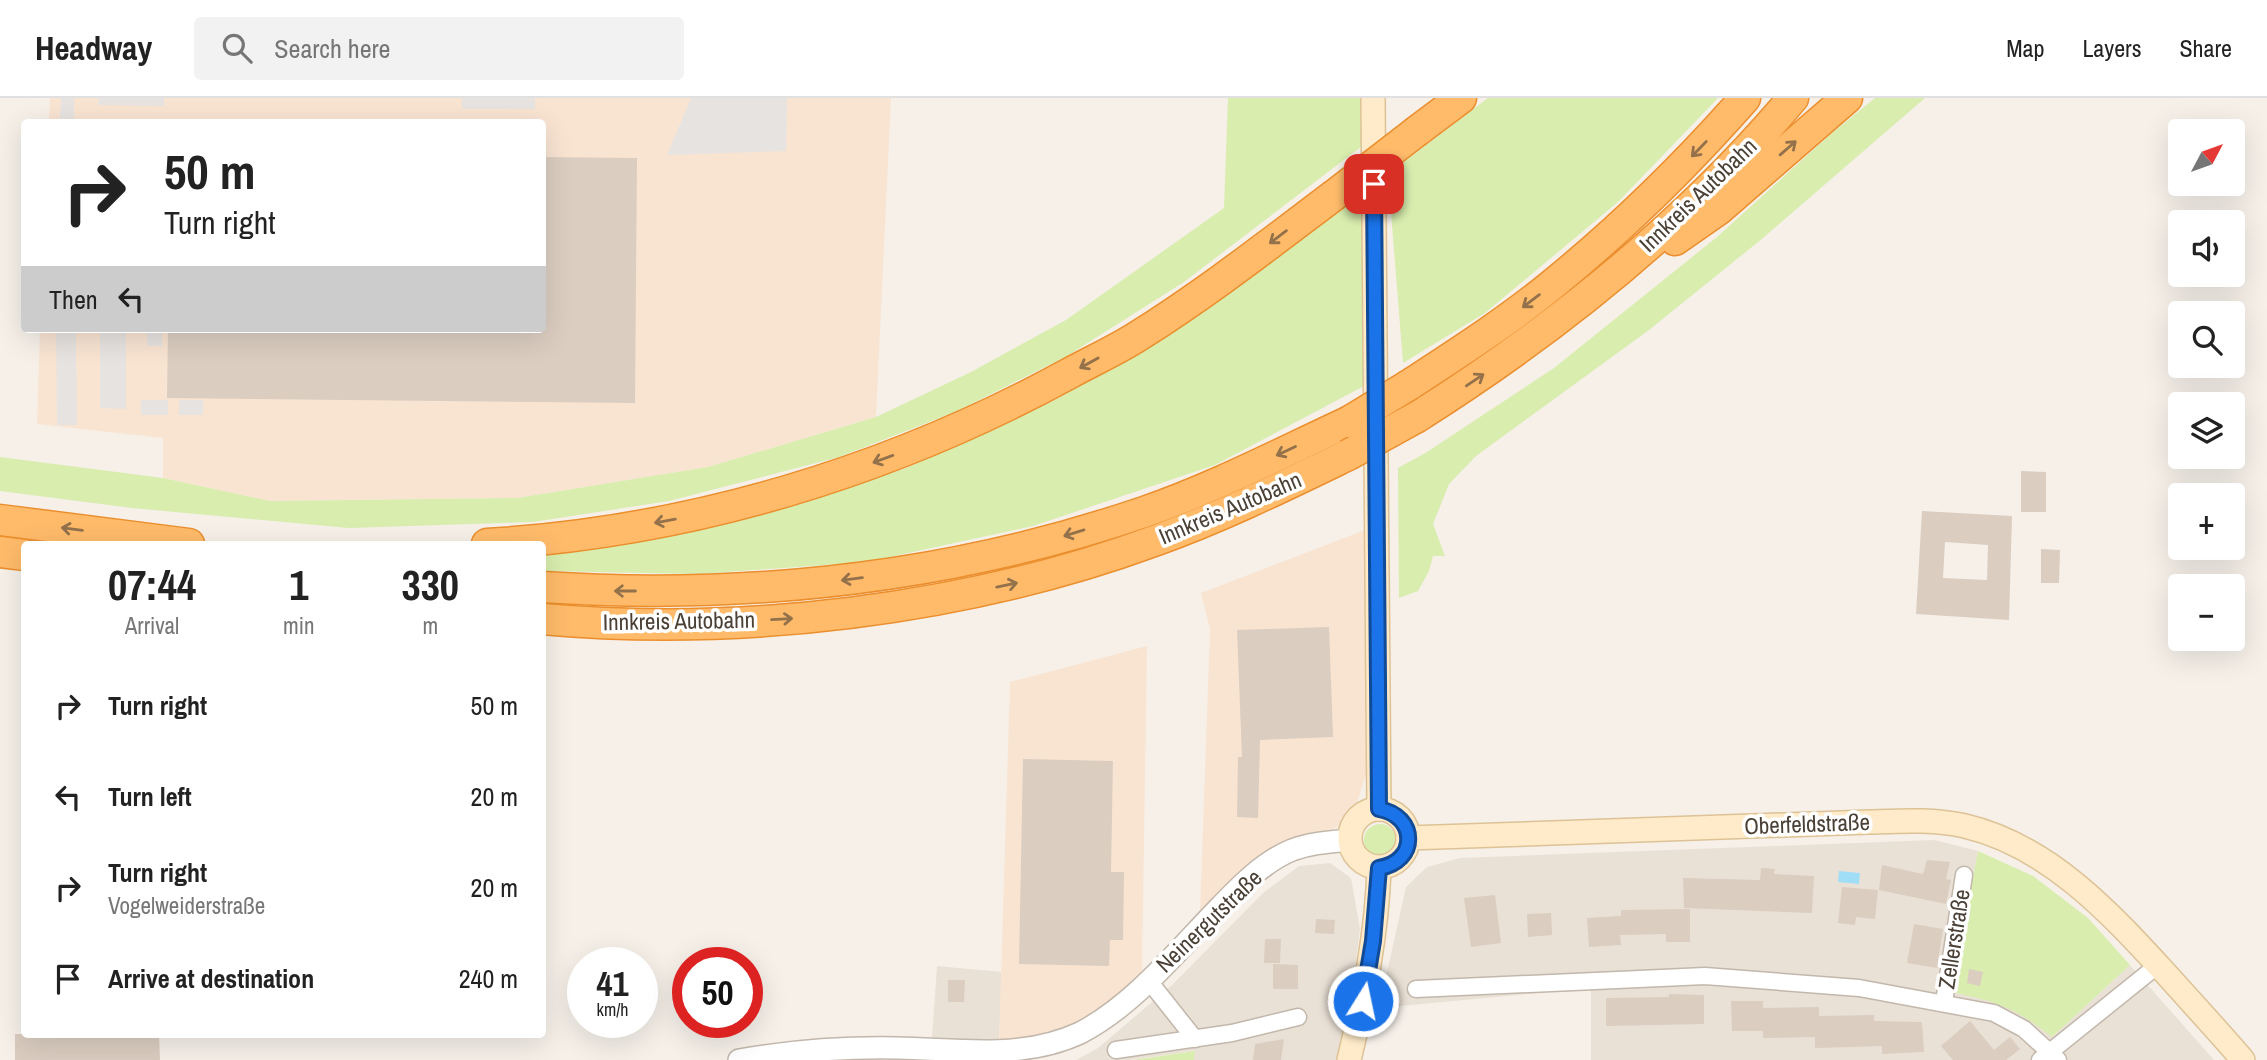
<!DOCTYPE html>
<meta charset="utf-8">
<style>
body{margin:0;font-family:"Archivo Narrow",sans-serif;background:#f2f2f2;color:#222;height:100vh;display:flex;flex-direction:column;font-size:26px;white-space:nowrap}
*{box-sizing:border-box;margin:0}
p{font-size:23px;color:#767676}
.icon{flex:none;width:38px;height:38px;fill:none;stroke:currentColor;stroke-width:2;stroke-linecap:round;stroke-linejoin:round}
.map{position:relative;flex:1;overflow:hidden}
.panel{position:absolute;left:21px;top:443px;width:525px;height:497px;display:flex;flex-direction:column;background:#fff;border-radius:7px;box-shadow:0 7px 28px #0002}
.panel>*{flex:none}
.top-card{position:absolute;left:21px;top:21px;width:525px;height:214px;border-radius:7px;box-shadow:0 7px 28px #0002;background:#fff;color:#222;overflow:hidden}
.needle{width:46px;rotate:49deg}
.fabs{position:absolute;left:2168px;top:21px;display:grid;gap:14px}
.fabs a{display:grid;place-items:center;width:77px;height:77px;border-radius:7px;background:#fff;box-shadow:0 7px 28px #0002;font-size:35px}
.speed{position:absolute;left:567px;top:849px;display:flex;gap:14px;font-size:35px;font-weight:700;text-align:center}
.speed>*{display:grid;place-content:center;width:91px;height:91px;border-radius:50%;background:#fff;box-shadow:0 7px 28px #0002;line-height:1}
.speed small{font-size:18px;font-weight:400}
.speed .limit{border:10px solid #d22;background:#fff;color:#111}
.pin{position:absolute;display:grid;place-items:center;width:60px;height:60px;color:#fff;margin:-30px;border-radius:14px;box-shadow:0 4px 10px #0006}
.me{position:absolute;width:77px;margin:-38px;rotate:10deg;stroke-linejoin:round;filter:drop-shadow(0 0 5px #0008)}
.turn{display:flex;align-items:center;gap:24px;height:147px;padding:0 28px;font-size:32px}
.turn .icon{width:91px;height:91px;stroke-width:2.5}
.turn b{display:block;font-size:49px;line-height:60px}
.then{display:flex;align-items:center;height:66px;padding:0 28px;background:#0003;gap:14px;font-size:26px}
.eta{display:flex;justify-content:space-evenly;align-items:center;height:119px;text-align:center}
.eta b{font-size:42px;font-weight:800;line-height:49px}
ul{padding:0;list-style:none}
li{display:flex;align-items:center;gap:21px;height:91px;padding:0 28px}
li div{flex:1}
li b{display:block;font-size:26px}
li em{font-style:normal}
header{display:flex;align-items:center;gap:42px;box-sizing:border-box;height:98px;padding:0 35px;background:#fff;border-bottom:2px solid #e0e0e0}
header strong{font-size:33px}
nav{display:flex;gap:38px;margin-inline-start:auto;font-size:24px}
.search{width:490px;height:63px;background:#f2f2f2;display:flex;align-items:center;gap:18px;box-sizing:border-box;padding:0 24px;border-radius:7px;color:#767676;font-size:26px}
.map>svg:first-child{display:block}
</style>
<header>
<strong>Headway</strong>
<div class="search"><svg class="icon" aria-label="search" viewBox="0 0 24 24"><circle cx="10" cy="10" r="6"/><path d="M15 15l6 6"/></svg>Search here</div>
<nav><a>Map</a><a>Layers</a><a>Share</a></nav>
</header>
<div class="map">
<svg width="2267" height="962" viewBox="0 0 2267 962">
<rect width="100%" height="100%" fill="#f6f0e9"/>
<g fill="#eae1d6">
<path d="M1934,742L1978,753L1952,894L1995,903L2025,917L2052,939L2130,867L2214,962H1591V890L1379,910L1406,789L1427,769L1460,760Z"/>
<path d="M1330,765L1351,780L1360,831L1346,938L1339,962H1194V953L1129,962H1076L1098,950L1172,887L1263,795L1299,768Z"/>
<path d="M937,868L1002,874L999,944L932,940Z"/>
</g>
<g fill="#f9e4d2">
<path d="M50,0H891L876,319L708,369L517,400L270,403L163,380V340L37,326L40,231H542V24H49Z"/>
<path d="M1365,432L1366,676L1355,711L1338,729L1283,744L1254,762L1200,815L1210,531L1201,495Z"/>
<path d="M1147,548L1142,875L1102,910L1057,935L999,944L1010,584Z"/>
</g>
<g fill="#d8edae">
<path d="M1228,0H1366V45L1184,184L1067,258L955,314L839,359L669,403L533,424L349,430L132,410L0,393V359L163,380L270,403L517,400L708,369L876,319L971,274L1066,222L1224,110Z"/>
<path d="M1488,0H1718L1618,104L1485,215L1403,265L1388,76Z"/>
<path d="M1875,0H1925L1763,140L1649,232L1476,358L1449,386L1433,426L1445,458H1433L1429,473L1418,493L1399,500L1398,370L1427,354L1554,270L1717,139L1832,35Z"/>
<path d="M1362,96L1364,288L1215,367L1033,428L867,464L699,476L543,473V452L628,444L752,418L904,371L1051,304L1156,244Z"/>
<circle cx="1380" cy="742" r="16"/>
<path d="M1978,753L2033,778L2088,820L2130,867L2052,939C2014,909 1998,904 1951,894Z"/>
<path d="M1195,953L1194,962H1129H1133Z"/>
</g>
<g fill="#e7e3e0">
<path d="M61,0H74V24H60Z"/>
<path d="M98,0H164V8L98,7Z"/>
<rect x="462" y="0" width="73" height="11"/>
<path d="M691,0H787L786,53L667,57Z"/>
<path d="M56,231H76L77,327H57Z"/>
<path d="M100,231H126V311L100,310Z"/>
<rect x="147" y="231" width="15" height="17"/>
<rect x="141" y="302" width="27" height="15"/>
<rect x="179" y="302" width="24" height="15"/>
</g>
<path fill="#a0def7" d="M1839,773L1860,775L1859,786L1838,784Z"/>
<g fill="#dbcdc0" fill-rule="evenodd">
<path d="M542,59L637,60L635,305L167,300L168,231H542Z"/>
<path d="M2021,373L2046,374V414H2021Z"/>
<path d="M1922,413L2012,418L2009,522L1916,516ZM1945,444L1988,447L1987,482L1943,480Z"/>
<path d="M2041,451L2060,452L2059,485H2041Z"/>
<path d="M1329,529L1333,639L1260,642L1258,720L1237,719L1238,659H1242L1237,532Z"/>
<path d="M1023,661L1113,663L1111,774H1124L1123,842H1110L1109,868L1019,866Z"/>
<path d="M1927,762L1950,764L1946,781L1951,782L1946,806L1879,792L1882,767L1923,776Z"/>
<path d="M1761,770L1775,771L1774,776L1814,778L1812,815L1684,810L1683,780L1760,782Z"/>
<path d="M1842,789L1878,792L1875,821L1856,819L1855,827L1838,825Z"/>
<path d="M1495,797L1501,845L1471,849L1464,800Z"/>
<path d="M1690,811V844H1666V836L1620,837L1621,847L1589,849L1587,820L1621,818V812Z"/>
<path d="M1551,815L1552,837L1528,839L1527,816Z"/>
<path d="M1316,821L1335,822L1334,836L1315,835Z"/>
<path d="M1914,826L1943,831L1937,870L1907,865Z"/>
<path d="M1265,841H1281L1280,865H1264Z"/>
<path d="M1273,866L1298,867V891H1273Z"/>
<path d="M1969,871L1983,874L1980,888L1967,885Z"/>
<path d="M948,882H965L964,904H948Z"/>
<path d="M1669,896L1704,897V926L1606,928V900L1669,899Z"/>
<path d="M1731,903H1763V910L1819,909V918L1874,917V923L1922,924L1924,954L1882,956V948L1815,950V939L1763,940V933H1732Z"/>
<path d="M1970,923L1994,952L2010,939L2020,951L2006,962H1953L1941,948Z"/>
<path d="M15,936H159L160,962H15Z"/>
<path d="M1284,941L1281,962H1253L1255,946Z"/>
</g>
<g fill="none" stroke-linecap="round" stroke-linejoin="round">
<defs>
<g id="minor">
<path d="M1149,883L1195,941"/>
<path d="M1416,891L1705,878L1859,890L1994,915L2024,931L2058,962"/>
<path d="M1944,904L1964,777"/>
<path d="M1116,952L1232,935L1298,919"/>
<path d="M2040,962L2158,867"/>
</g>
<path id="tertiary" d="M739,962C791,953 844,949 897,950C960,951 1022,962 1080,935C1134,907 1176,854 1218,811C1239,789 1263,764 1292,752C1311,745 1330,744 1350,742"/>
<g id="secondary">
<path d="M1373,0L1379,711"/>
<circle cx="1379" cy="740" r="29"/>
<path d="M1408,740L1869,724C1901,723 1933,721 1965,728C2050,748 2112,817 2168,878C2193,906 2219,934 2243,962"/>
<path d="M1349,962C1364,899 1377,836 1379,770"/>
</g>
<g id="motorway">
<path d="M1417,33L1461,0"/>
<path d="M1675,142L1718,112L1847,0"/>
<path d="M1409,287C1458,255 1508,223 1553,186C1623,129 1686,67 1745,0"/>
<path d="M1417,319C1556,231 1687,126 1793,0"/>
<path d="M0,422L189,446"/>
<path d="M487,446C691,434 891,373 1070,275C1092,263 1114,253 1135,240C1204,197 1268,147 1333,98"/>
<path d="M0,454L24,457"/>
<path d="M542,489C746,502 951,480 1144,414C1214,390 1281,355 1348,324"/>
<path d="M542,521C741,539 966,512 1154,443C1221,419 1284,388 1348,357"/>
</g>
</defs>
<use href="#minor" stroke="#c2b7aa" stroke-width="19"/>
<use href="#tertiary" stroke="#c2b7aa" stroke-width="24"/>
<use href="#secondary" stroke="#ddc296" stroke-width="26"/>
<use href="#motorway" stroke="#eb8e2d" stroke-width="33"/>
<use href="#minor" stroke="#fff" stroke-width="16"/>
<use href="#tertiary" stroke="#fff" stroke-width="21"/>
<use href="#secondary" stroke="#ffebc9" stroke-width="23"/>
<use href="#motorway" stroke="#ffbb6a" stroke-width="30"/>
<defs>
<g id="motorway-bridge">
<path d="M1333,98L1417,33"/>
<path d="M1348,324L1409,287"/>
<path d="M1348,357L1417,319"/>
</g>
</defs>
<use href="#motorway-bridge" stroke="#eb8e2d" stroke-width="33" stroke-linecap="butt"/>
<use href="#motorway-bridge" stroke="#ffbb6a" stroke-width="30"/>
</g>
<defs><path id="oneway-shaft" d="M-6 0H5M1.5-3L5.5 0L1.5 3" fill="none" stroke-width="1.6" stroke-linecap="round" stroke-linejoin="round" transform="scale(1.75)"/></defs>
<g stroke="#92714b">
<use href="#oneway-shaft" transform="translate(1788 50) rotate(-41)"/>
<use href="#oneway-shaft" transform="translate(1699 51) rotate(134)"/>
<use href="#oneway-shaft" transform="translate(1278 139) rotate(143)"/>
<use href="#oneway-shaft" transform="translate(1531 203) rotate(143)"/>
<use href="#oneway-shaft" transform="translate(1089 265) rotate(151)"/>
<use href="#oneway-shaft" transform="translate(1475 282) rotate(-34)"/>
<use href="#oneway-shaft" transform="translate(1286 353) rotate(155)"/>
<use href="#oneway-shaft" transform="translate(883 361) rotate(160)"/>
<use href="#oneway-shaft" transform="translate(665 423) rotate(170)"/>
<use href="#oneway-shaft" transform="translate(72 431) rotate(-173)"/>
<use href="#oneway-shaft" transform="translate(1074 435) rotate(163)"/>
<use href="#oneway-shaft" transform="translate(852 481) rotate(173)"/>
<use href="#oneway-shaft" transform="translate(1007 487) rotate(-12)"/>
<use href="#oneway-shaft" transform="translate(625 493) rotate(-180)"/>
<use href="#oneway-shaft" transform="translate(782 521) rotate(-3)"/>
</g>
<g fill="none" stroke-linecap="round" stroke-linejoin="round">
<defs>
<path id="route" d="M1363,903L1373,843L1379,770C1418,764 1418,718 1379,711L1374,86"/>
</defs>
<use href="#route" stroke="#114b97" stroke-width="18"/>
<use href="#route" stroke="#1a73e8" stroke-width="12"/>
</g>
<g text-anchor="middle" stroke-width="7" stroke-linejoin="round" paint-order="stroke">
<g font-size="23" fill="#4a4036" stroke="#fff">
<text transform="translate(1698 97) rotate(-44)" y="8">Innkreis Autobahn</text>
<text transform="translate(1230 410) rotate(-23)" y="8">Innkreis Autobahn</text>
<text transform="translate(679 523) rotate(-1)" y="8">Innkreis Autobahn</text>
<text transform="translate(1807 726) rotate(-2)" y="8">Oberfeldstraße</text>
<text transform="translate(1209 823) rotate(-44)" y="8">Neinergutstraße</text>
<text transform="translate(1954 841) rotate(-81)" y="8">Zellerstraße</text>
</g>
</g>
</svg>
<div class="fabs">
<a><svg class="needle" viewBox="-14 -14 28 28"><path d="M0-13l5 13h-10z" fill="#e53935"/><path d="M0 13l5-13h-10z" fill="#767676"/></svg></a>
<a><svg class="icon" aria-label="sound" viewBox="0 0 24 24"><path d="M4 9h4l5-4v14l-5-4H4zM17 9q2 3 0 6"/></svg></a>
<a><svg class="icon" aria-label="search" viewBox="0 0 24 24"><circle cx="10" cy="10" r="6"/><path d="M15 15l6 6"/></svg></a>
<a><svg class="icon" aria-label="layers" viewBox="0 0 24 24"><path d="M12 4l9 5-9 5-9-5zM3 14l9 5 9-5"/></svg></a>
<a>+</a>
<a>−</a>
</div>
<div class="speed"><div>41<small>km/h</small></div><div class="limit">50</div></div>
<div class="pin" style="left:1374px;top:86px;background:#d93025"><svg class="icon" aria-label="arrive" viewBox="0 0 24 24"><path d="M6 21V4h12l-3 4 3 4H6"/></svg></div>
<svg class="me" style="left:1363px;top:903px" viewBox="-20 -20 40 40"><circle r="17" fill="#1a73e8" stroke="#fff" stroke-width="3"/><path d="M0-11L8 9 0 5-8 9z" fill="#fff"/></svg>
<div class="top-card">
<div class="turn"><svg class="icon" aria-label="right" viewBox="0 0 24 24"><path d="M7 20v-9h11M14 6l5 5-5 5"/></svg><div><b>50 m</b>Turn right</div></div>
<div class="then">Then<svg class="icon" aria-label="left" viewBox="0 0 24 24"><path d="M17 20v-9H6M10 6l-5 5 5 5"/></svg></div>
</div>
<section class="panel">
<div class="eta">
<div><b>07:44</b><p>Arrival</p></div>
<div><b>1</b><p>min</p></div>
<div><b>330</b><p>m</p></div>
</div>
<ul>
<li><svg class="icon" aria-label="right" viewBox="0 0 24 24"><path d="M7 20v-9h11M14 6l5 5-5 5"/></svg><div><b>Turn right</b></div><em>50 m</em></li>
<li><svg class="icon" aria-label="left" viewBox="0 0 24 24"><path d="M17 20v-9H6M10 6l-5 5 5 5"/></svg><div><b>Turn left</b></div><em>20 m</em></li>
<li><svg class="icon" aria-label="right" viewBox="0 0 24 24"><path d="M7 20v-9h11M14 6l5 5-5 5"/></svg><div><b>Turn right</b><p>Vogelweiderstraße</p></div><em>20 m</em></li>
<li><svg class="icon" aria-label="arrive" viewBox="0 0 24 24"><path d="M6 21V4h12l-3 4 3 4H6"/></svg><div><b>Arrive at destination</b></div><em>240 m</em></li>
</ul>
</section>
</div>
